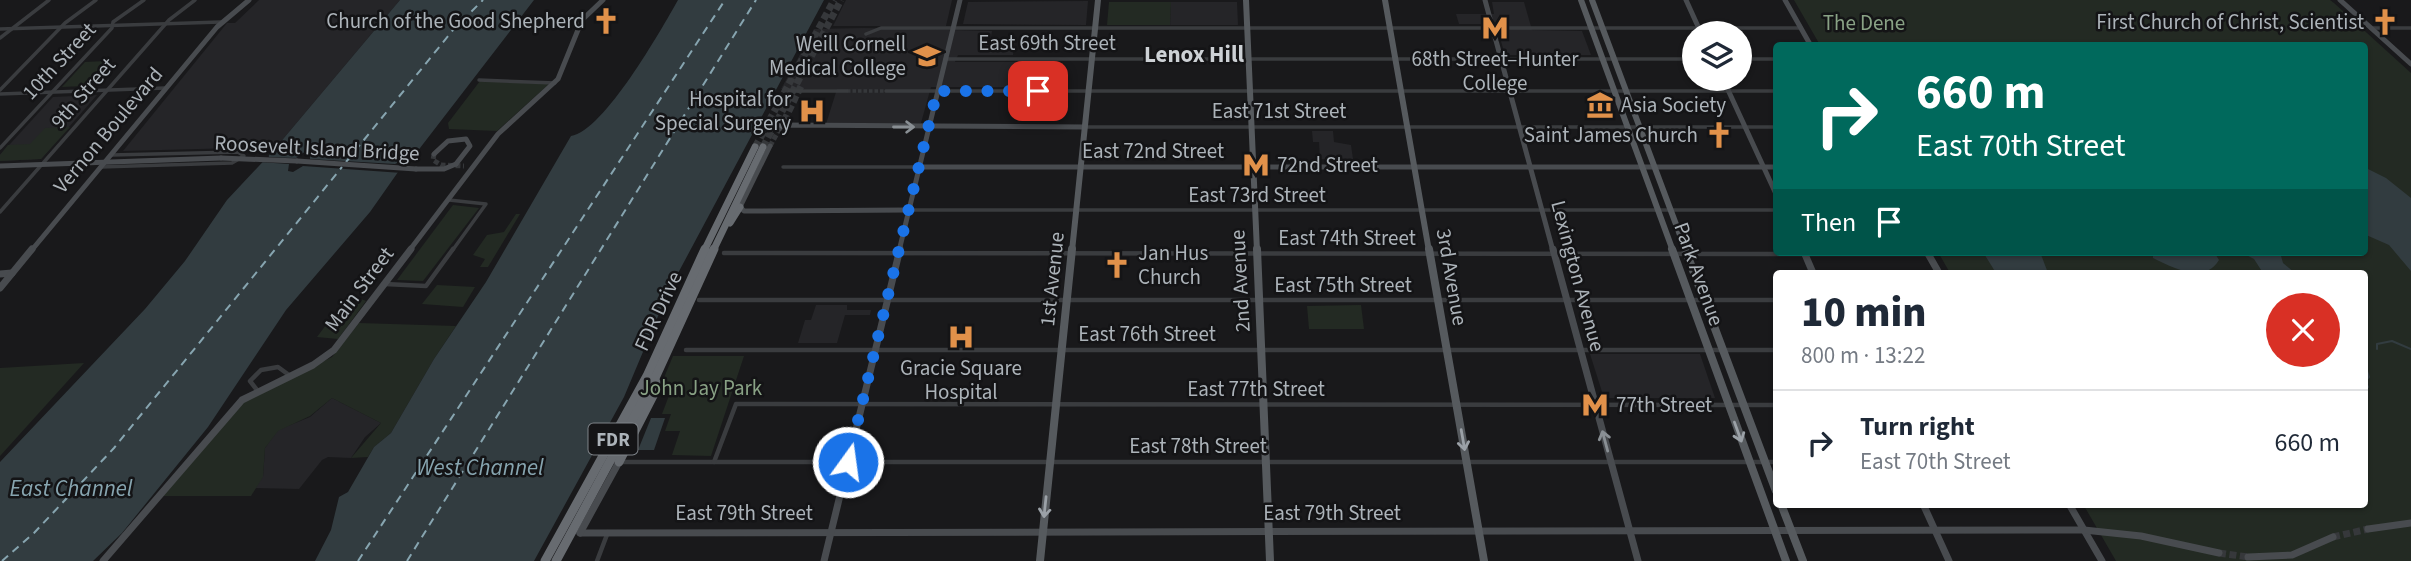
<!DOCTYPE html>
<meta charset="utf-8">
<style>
body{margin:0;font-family:"Source Sans 3",sans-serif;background:#f2f2f3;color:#1f2937;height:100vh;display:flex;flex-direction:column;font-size:26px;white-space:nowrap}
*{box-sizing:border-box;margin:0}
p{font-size:23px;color:#747a83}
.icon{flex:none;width:38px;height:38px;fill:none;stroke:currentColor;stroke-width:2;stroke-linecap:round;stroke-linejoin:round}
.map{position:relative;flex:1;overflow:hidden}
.panel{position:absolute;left:1773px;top:270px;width:595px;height:238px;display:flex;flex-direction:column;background:#fff;border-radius:7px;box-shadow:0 2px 5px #0004}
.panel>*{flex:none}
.hud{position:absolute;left:1773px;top:42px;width:595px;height:214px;border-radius:7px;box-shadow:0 2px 5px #0004;background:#00695c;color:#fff;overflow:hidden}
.controls{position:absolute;left:1682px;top:21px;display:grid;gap:14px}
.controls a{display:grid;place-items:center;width:70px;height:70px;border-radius:50%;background:#fff;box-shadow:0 2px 5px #0004;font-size:35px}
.pin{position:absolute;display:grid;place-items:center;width:60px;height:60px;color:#fff;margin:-30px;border-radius:14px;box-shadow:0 4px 10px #0006}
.me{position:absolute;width:77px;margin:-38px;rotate:14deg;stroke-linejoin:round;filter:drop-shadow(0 0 5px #0008)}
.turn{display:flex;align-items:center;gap:24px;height:147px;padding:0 28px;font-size:32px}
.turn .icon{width:91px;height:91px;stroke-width:2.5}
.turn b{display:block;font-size:49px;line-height:60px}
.then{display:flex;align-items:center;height:66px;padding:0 28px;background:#0003;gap:14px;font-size:26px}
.round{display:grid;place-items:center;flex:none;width:74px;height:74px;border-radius:37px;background:#f2f2f3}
.headline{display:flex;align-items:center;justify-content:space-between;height:119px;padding:0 28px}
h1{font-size:42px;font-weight:800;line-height:52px}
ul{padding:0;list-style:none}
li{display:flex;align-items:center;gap:21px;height:105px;padding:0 28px;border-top:2px solid #e0e1e3}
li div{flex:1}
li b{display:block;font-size:26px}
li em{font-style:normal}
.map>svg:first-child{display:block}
</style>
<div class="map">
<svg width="2411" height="561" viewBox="0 0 2411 561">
<rect width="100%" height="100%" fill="#19191b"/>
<g fill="#252528">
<path d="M259,0H400L273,151L237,148L123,151L227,23H235Z"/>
<path d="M846,0H952L946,26H833Z"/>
<path d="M1088,1L1086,25L963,24L968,2Z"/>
<path d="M1171,2H1237L1238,25H1170Z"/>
<path d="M1492,2H1524L1532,30L1582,31L1591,55H1505L1496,24H1459L1456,14H1494Z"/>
<path d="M864,28L992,31L990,43H1015L1013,55H958L955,62H1043L1041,74L1057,75L1056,87H931L921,123L826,124L837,89H781L814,29Z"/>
<path d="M97,95L41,159L0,161V155L53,97Z"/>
<path d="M1312,131H1333L1334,142L1351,145L1353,159H1320L1319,142H1313Z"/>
<path d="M816,305H847V310H871L870,315H845L837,343H798L805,320H811Z"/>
<path d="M1590,354H1700L1715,398H1604Z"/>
<path d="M332,398L381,423L365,437L351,458L328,457L322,460L299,489L255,488L263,476L265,448L278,430L310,417Z"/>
</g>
<g fill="#232a23">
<path d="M1794,0H2330L2334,3L2411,73V561H2116L2083,504H2364V273H1950L1938,252H2364V46L1820,45Z"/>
<path d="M1109,2H1171L1170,25H1107Z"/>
<path d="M106,61L84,86L62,87L85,62Z"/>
<path d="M480,81L549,84L497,131L449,129L448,123Z"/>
<path d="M70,127L41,159L0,161V155L8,145L30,144L45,128Z"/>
<path d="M453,205L479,208L423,281L397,280Z"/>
<path d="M516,214H520L488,267H480L485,259L473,255L487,235L504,232Z"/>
<path d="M437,285L475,287L463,307L422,304Z"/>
<path d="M361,299L366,301L338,339L317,337L329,321L343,322Z"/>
<path d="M1361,305L1364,329H1309L1307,306Z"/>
<path d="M359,323L456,326L434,359L391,433L374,447L368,457L351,458L381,423L332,398L310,416L278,431L265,448L263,477L251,496H163L245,400L332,357Z"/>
<path d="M673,356H744L711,456L672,455L680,431H665L671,414H662L670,393L658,392Z"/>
<path d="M84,363L0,456V368Z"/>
</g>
<g fill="#323c40">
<path d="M400,0H534L410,161L403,165L370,212L286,310L208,427L122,533L93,561H0V462L145,309L185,261L227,200L273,151Z"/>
<path d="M678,0H824L669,290L624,397L534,561H315L331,530L339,497L348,492L374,447L391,433L434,359L486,282L571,136C604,131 661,30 678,0Z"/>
<path d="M2364,167L2386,178L2411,198V271L2389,245L2364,234Z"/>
<path d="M1983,252H2040L2048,273H1996Z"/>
<path d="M2153,252H2214L2219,260C2204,285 2174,268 2153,258Z"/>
<path d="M2241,252H2322L2281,256L2283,263L2295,273H2263L2254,259Z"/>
<path d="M651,418H665L654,450H638Z"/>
</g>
<path fill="#19191b" d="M306,151L310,152V159L395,164L409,157L400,164L410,165L402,173L303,166L293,172L288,171L289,164L258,162L268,154L269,157L296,158Z"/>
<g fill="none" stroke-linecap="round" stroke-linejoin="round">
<g stroke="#323c40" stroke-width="2">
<path d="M2377,349V344L2392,341L2411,349"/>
<path d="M2367,371L2369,377L2365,381L2368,387"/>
</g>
<g stroke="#87a5b0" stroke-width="2" stroke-dasharray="8 6" stroke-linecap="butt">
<path d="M346,162L453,30L483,0"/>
<path d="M2,561L34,533L114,448L342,167"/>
<path d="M358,561L725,0"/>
<path d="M407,561L756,0"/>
</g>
<path stroke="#36383b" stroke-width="3.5" stroke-dasharray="3.5 2" stroke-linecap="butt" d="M847,91H886"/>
<g stroke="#36383b" stroke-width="5" stroke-dasharray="5 2.5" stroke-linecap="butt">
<path d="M770,146L780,128"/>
<path d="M434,154L433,160L441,165L464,166"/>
</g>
<g stroke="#36383b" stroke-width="7" stroke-dasharray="7 3.5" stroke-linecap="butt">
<path d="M2333,537L2368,529"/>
<path d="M2219,553L2248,557"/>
</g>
<g stroke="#36383b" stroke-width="7" stroke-dasharray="7 3.5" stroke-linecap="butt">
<path d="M769,121L834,0"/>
<path d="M777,121L841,0"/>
<path d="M784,121L801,86"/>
<path d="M755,147L766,128"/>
<path d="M763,147L773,128"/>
</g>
<g stroke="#3a3c3f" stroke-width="3.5">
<path d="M2371,28H2411"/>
<path d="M0,29L221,22"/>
<path d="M866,34L881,28H1801"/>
<path d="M0,38L49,0"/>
<path d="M945,59H1694"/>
<path d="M1740,59H1776"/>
<path d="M479,80L555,83"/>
<path d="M0,90L65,23L96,0"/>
<path d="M789,91H847"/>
<path d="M886,91H1776"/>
<path d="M0,94L165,88"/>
<path d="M1085,127H1776"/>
<path d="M0,148L112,28L113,22L144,0"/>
<path d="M100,167L232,163L244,156L238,152L111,155"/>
<path d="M783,167H919"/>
<path d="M449,200L486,204L452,251"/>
<path d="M908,210H1776"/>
<path d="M0,212L169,20L195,0"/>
</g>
<g stroke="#3a3c3f" stroke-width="4.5">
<path d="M724,253L1927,254"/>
<path d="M385,284L426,286L453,249"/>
<path d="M699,300H1776"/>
<path d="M686,350H1776"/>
<path d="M257,390L250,381L261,370L278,367L289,375"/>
<path d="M619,462H1776"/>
<path d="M714,462L736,404L1776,405"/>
<path d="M597,561L608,532"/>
</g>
<g stroke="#484b4f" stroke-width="5">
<path d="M1485,0L1553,251"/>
<path d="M1686,0L1701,33"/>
<path d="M1785,0L1811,46"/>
<path d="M2340,0L2411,64"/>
<path d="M1723,79L1776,194"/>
<path d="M780,128L782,125L1085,127"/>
<path d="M770,146L740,207L744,211L908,210"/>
<path d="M434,154L448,141L466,139L470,146L456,164"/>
<path d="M297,161L416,169"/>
<path d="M0,166L221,158"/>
<path d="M919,167H1776"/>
<path d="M31,251L217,27L249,0"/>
<path d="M409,251L498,134L558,79L582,20L603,0"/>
<path d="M899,251L960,0"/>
</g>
<g stroke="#484b4f" stroke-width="7">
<path d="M1553,249L1638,561"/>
<path d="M1804,252L1813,273"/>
<path d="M1927,252L1939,273"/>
<path d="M0,274L12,273"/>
<path d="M0,288L32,249"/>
<path d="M1923,504L1949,561"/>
<path d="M2069,504L2102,561"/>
<path d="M2368,529L2411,523"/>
<path d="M580,533L2084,530L2141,536L2219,553"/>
<path d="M580,533L619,462"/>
<path d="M2248,557L2292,555L2333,537"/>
<path d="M103,561L242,400L313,365L334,350L411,249"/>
<path d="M824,561L900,249"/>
</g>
<g stroke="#565a5e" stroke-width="6">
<path d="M1246,0L1257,251"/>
<path d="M1385,0L1429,251"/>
<path d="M1581,0L1673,251"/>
<path d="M1592,0L1686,251"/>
<path d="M1072,251L1098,0"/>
</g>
<g stroke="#565a5e" stroke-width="8">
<path d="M1257,249L1270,561"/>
<path d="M1429,249L1484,561"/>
<path d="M1672,249L1786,561"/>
<path d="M1685,249L1776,491"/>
<path d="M1781,504L1803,561"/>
<path d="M1040,561L1072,249"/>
</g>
<g stroke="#676b70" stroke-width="7">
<path d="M782,125L784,121"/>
<path d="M766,128L769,121"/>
<path d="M773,128L777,121"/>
<path d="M730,223L740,207"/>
<path d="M704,251L755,147"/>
<path d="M713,251L763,147"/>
</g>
<g stroke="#676b70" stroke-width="9">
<path d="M619,462L655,392L656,382"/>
<path d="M545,561L647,376L705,249"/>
<path d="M556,561L656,376L714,249"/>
</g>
<g stroke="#484b4f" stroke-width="5">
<path d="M221,158L297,161"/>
<path d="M416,169H444L456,164"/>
</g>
</g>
<defs><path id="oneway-shaft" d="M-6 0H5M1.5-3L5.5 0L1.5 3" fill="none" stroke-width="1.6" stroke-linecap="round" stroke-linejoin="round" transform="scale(1.75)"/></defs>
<g stroke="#898f94">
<use href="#oneway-shaft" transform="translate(904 127)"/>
<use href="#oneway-shaft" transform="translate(1605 441) rotate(-105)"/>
</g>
<g stroke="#9ba1a7">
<use href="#oneway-shaft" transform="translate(1738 432) rotate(70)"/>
<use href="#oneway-shaft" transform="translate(1463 440) rotate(80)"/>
<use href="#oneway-shaft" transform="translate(1045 507) rotate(96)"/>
</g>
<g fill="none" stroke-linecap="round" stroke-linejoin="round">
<path stroke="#1a73e8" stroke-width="12" stroke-dasharray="0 21.6" d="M848,462L937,91H1038"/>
</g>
<defs>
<symbol id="church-bare" viewBox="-9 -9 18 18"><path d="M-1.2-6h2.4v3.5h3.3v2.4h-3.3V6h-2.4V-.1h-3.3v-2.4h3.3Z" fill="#e1914a" stroke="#141416" stroke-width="2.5" paint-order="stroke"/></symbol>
<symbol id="metro-bare" viewBox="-9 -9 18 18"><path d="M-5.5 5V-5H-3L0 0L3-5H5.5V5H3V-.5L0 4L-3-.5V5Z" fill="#e1914a" stroke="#141416" stroke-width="2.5" paint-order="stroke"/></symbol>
<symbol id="university-bare" viewBox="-9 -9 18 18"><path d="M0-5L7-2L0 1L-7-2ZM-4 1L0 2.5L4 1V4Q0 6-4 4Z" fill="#e1914a" stroke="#141416" stroke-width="2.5" paint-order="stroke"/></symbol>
<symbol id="museum-bare" viewBox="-9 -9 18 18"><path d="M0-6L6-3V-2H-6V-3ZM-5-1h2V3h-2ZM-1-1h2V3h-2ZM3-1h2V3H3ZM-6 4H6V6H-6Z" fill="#e1914a" stroke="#141416" stroke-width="2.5" paint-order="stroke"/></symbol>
<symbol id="hospital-bare" viewBox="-9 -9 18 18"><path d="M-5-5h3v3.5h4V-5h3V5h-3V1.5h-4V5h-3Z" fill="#e1914a" stroke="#141416" stroke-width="2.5" paint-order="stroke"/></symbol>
</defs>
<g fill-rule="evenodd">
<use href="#church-bare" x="587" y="2" width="38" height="38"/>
<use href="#church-bare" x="2366" y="3" width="38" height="38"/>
<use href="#metro-bare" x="1476" y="9" width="38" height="38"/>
<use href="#university-bare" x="908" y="37" width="38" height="38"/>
<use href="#museum-bare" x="1581" y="86" width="38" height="38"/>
<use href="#hospital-bare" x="793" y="92" width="38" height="38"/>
<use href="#church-bare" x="1700" y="116" width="38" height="38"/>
<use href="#metro-bare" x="1237" y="146" width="38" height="38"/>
<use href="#church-bare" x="1098" y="246" width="38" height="38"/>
<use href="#hospital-bare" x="942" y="318" width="38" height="38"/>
<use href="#metro-bare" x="1576" y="386" width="38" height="38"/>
</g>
<g text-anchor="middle" stroke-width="5" stroke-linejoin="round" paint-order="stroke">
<rect fill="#141416" stroke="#7e8388" stroke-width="2" x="588.5" y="423.5" width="49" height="31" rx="5"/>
<g font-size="19" font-weight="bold" fill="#acb3b9">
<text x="613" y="446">FDR</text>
</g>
<g font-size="21" fill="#acb3b9" stroke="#141416" text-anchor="end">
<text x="585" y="28">Church of the Good Shepherd</text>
<text x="2364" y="29">First Church of Christ, Scientist</text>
<text x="906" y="51">Weill Cornell<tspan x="906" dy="24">Medical College</tspan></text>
<text x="1495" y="66" text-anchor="middle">68th Street–Hunter<tspan x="1495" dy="24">College</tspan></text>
<text x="791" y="106">Hospital for<tspan x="791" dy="24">Special Surgery</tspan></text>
<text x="1621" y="112" text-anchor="start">Asia Society</text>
<text x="1698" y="142">Saint James Church</text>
<text x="1277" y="172" text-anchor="start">72nd Street</text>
<text x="1138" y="260" text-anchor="start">Jan Hus<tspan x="1138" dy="24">Church</tspan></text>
<text x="961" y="375" text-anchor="middle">Gracie Square<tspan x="961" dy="24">Hospital</tspan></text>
<text x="1616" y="412" text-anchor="start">77th Street</text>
</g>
<g font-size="21" fill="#89a285" stroke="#141416">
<text x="1864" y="30">The Dene</text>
<text x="701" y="395">John Jay Park</text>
</g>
<g font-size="21" fill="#acb3b9" stroke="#141416">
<text x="1047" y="50">East 69th Street</text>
<text transform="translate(59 61) rotate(-47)" y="7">10th Street</text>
<text transform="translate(83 93) rotate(-49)" y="7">9th Street</text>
<text x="1279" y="118">East 71st Street</text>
<text transform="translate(108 130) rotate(-50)" y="7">Vernon Boulevard</text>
<text transform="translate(317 148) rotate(3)" y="7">Roosevelt Island Bridge</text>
<text x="1153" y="158">East 72nd Street</text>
<text x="1257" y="202">East 73rd Street</text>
<text x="1347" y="245">East 74th Street</text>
<text transform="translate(1699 274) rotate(70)" y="7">Park Avenue</text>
<text transform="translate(1578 276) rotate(75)" y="7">Lexington Avenue</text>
<text transform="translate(1452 277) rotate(80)" y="7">3rd Avenue</text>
<text transform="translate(1052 279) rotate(-84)" y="7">1st Avenue</text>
<text transform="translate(1240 281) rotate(-93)" y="7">2nd Avenue</text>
<text x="1343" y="292">East 75th Street</text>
<text transform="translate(359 289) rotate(-53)" y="7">Main Street</text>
<text transform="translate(658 311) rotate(-65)" y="7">FDR Drive</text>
<text x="1147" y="341">East 76th Street</text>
<text x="1256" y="396">East 77th Street</text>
<text x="1198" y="453">East 78th Street</text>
<text x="744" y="520">East 79th Street</text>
<text x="1332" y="520">East 79th Street</text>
</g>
<g font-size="23" font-weight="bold" fill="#cdd1d5" stroke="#141416">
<text x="1194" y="62">Lenox Hill</text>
</g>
<g font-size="23" font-style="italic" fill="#87a5b0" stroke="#141416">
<text x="480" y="475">West Channel</text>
<text x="71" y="496">East Channel</text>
</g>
</g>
</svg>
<div class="controls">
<a><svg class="icon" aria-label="layers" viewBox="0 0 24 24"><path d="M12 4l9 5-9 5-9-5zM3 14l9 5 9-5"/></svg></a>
</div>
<div class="pin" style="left:1038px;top:91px;background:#d93025"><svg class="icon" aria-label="arrive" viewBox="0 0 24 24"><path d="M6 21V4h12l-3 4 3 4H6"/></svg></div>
<svg class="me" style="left:848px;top:462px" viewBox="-20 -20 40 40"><circle r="17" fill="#1a73e8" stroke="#fff" stroke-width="3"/><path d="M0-11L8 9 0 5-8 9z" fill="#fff"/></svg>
<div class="hud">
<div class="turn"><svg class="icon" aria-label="right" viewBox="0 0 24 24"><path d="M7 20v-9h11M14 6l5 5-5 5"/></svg><div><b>660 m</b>East 70th Street</div></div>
<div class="then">Then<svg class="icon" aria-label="arrive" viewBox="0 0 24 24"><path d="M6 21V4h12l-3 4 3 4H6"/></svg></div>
</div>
<section class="panel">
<div class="headline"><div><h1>10 min</h1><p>800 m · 13:22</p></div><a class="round" style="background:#d93025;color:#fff"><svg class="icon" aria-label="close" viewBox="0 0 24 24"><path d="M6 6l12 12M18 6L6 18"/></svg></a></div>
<ul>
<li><svg class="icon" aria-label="right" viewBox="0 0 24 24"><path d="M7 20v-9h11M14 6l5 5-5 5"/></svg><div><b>Turn right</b><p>East 70th Street</p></div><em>660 m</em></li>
</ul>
</section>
</div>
